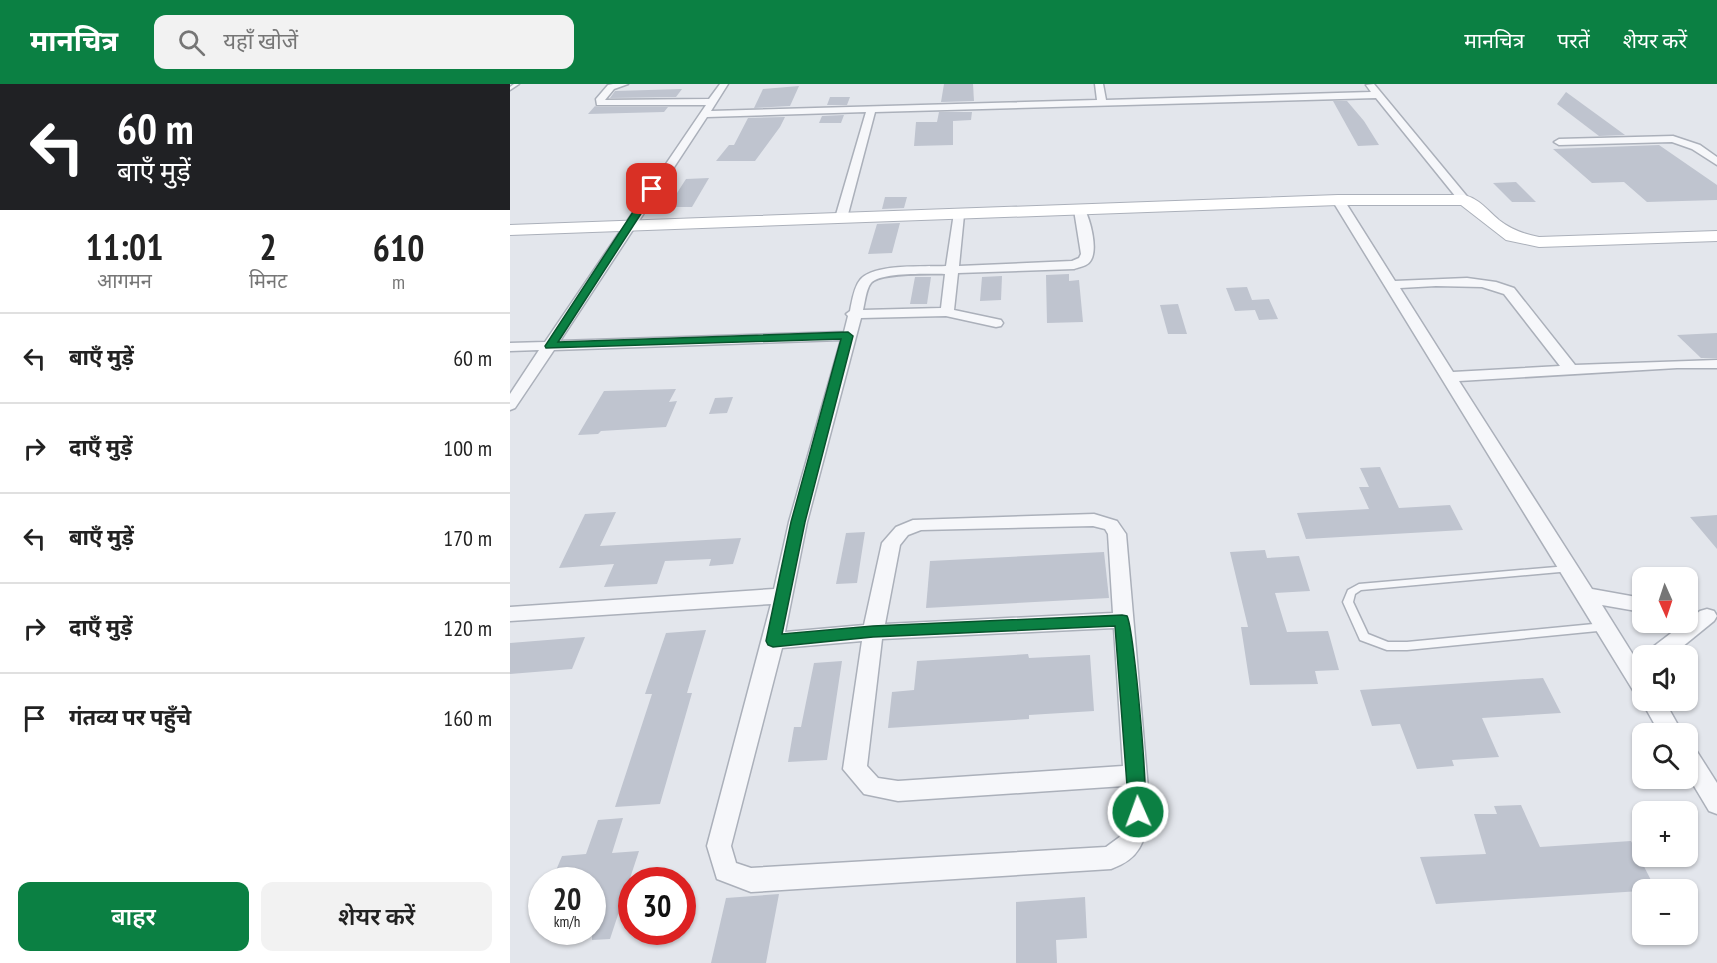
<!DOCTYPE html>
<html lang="hi">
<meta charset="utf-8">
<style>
body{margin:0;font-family:"PT Sans Narrow","Noto Sans Devanagari",sans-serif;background:#f2f2f2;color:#222;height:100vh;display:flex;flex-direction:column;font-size:22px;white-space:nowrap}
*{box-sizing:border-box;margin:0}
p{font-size:20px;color:#767676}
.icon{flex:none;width:33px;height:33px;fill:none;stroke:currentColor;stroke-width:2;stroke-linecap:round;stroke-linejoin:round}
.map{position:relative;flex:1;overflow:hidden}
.details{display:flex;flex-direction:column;background:#fff;width:510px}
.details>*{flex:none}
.hud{background:#202124;color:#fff;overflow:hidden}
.needle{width:39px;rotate:177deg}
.fabs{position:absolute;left:1122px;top:483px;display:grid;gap:12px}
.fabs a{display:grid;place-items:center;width:66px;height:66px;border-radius:12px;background:#fff;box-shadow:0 2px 4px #0004;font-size:30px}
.speed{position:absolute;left:18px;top:783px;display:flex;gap:12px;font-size:30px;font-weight:700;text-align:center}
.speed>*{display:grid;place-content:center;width:78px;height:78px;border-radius:50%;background:#fff;box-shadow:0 2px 4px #0004;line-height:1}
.speed small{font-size:15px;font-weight:400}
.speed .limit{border:9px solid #d22;background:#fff;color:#111}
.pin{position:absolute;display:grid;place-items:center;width:51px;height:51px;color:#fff;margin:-26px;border-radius:12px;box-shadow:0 3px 9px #0006}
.me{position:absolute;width:66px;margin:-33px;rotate:358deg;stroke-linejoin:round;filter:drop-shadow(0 0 4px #0008)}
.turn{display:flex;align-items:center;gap:21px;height:126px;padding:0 18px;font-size:27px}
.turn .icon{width:78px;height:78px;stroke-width:2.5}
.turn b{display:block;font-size:42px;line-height:51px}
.eta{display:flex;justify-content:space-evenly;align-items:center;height:102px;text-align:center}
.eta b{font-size:36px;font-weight:600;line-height:42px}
.cta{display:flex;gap:12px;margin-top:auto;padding:12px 18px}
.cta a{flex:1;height:69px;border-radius:12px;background:#0b8043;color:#fff;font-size:24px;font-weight:600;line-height:69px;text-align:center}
.cta a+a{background:#f2f2f2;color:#222}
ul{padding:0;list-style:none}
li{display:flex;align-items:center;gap:18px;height:90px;padding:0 18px;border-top:2px solid #e0e0e0}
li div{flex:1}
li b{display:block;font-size:22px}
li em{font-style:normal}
header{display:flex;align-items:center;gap:36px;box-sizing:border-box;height:84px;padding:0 30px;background:#0b8043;color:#fff}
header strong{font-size:28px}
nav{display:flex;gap:33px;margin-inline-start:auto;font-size:21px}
.search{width:420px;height:54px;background:#f2f2f2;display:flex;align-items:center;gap:15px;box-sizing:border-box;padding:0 21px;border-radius:12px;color:#767676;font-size:22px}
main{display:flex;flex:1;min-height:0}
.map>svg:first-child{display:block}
</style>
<header>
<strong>मानचित्र</strong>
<div class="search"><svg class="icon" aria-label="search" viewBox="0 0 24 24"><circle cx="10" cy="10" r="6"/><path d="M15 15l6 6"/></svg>यहाँ खोजें</div>
<nav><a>मानचित्र</a><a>परतें</a><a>शेयर करें</a></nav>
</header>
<main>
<section class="details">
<div class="hud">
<div class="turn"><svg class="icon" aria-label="left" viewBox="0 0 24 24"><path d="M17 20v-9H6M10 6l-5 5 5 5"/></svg><div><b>60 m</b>बाएँ मुड़ें</div></div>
</div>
<div class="eta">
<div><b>11:01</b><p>आगमन</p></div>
<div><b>2</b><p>मिनट</p></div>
<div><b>610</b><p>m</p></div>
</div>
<ul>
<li><svg class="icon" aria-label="left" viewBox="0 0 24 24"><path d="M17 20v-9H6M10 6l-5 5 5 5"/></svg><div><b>बाएँ मुड़ें</b></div><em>60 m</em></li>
<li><svg class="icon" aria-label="right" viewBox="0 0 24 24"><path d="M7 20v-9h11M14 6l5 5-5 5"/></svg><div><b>दाएँ मुड़ें</b></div><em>100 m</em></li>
<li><svg class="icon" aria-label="left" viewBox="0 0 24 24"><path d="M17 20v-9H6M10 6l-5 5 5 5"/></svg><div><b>बाएँ मुड़ें</b></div><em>170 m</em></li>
<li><svg class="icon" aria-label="right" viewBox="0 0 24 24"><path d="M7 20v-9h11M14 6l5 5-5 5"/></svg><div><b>दाएँ मुड़ें</b></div><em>120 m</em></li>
<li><svg class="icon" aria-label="arrive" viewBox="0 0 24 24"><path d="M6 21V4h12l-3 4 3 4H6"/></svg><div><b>गंतव्य पर पहुँचे</b></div><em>160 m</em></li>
</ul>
<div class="cta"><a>बाहर</a><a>शेयर करें</a></div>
</section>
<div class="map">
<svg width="1207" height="879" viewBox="0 0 1207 879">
<rect width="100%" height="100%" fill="#e3e6ec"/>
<g fill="#bfc4cf">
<path d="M434,0H463L464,17L431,18Z"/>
<path d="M289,2L280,22L244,24L253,5Z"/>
<path d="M172,5L166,13L100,14L105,7Z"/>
<path d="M1056,8L1115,51L1089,52L1047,20Z"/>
<path d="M320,13H340L337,21H317Z"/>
<path d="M823,17H837L854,37L869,61L848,62Z"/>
<path d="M85,22L87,23H158L154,28L78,30Z"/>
<path d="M429,28H462L461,36L443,37V61L404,62L406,38H427Z"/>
<path d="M334,31L331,39H309L312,32Z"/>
<path d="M275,33L270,43L245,77H206L219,61H224L238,34Z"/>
<path d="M1149,61L1207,101V116L1137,118L1114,98L1082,99L1043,65Z"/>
<path d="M199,94L182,123H158L176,95Z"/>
<path d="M1006,98L1026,118H1002L983,99Z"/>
<path d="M375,113H397L394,124L372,125Z"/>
<path d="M390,139L382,169L358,170L367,140Z"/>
<path d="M559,190V197L569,196L573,238L537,239L536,191Z"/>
<path d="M492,192L491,216L470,217L472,193Z"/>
<path d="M405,193H421L417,220H400Z"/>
<path d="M737,203L742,216L759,215L768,235L749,236L745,226L725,227L716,204Z"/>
<path d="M668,220L677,250H658L650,221Z"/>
<path d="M1207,249V274H1191L1167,251Z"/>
<path d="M166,305L159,318L167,317L156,343L91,347L88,350L68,351L94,307Z"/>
<path d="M223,313L217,329L199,330L205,314Z"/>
<path d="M870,383L889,424L940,421L953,446L796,455L787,429L859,425L849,403H859L850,384Z"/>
<path d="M106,428L90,462L231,454L223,480L199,482L201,475L155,477L147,500L94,503L104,480L49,484L75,430Z"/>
<path d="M1207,431V465L1180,433Z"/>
<path d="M355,448L347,499L326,500L336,449Z"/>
<path d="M755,466L757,474L789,472L800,507L765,509L777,548L818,547L829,586L805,587L808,600L740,601L731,543H738L720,468Z"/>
<path d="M594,468L599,514L416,524L420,477Z"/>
<path d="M196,546L177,609H182L150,720L105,723L142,610H135L156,549Z"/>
<path d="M75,553L62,585L0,590V559Z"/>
<path d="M518,570L519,574L580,571L584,627L519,631V635L378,644L382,608L404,606L407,577Z"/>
<path d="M332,577L317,676L278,678L284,643H291L304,579Z"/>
<path d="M1033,594L1051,629L972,634L989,673L942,676L944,682L907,685L890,640L862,642L850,606Z"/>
<path d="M1011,721L1030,763L1121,757L1146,806L926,820L910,773L976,770L964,730H987L984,722Z"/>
<path d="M113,734L102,769L129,767L100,855L82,856V796H42L52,772L76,770L88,736Z"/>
<path d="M269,810L256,879H201L216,814Z"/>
<path d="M575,813L577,854L546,856L547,879H506V818Z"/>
</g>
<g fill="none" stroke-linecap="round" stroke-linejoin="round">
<defs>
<g id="lane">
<path d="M4,0H9L0,6V3Z"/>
<path d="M1058,482L1061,483L1063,485L1061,487L851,506L845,510L843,518L858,550L878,558H897L1094,539L1098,540L1099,543L1098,546L897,566H877L850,556L833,518L838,506L849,500Z"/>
</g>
<g id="street">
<path d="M103,0H118L104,5L95,16L199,15L210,0H218L201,27L587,16L585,0H593L596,16L861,8L856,1L864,0L960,116L958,118H950L866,14L365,28L337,134L331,137L325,134L356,28L197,33L50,257L334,248L338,232L336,230L340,227C342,217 344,203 350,196C363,179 416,183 436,182L444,129H452L454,131L449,182L562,177L569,174L571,170L564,126L570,123L574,124C580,135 588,164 581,176C578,182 570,183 564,185L448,189L444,226L491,236L493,239L491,242L486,243L436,232L351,234L297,438L275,548L354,541L372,459L386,443L403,436L584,430L607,437L616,450L640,728C634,757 632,774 601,785L241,808L207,795L197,762L261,520L0,537V523L264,505L279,438L331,256L44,266L5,324L0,326V310L29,266L0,267V259L35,258L196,21H87L86,15L98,1ZM435,190L431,224L353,226C355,218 356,205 361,199C371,188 420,190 435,190ZM583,442L595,445L598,450L603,529L375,540L390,461L398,451L411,446ZM604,544L613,682L388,697L368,694L357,682L372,555ZM352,557L333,685L354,710L388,717L614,702L616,728L611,752L596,763L241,784L226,779L221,762L272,564Z"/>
<path d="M1163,52L1190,61L1207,73V81L1182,65L1162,58L1049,61L1044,58L1049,55Z"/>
<path d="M828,113L834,116L885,197L957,194L986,198L1004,204L1065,281L1207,276V284H1167L949,297L1082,505L1132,514V528L1092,521L1132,585V610L1124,608L822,116ZM926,202L972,203L994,210L1050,282L943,288L890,204Z"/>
<path d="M1197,525L1204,527L1207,532L1204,537L1161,572H1136L1139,566L1190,527Z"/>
<path d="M1132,613V616H1154L1173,650H1150L1131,616Z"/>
<path d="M1178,663L1186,666L1207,699V730L1199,727L1178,692Z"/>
</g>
<path id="secondary" d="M828,111H954C970,115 977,126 989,136C1002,146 1014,150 1029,153L1207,147V157L1029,163L996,156L951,121H828L0,151V141Z"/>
</defs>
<use href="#lane" stroke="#abb0ba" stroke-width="3"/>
<use href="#street" stroke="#abb0ba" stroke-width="3"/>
<use href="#secondary" stroke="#abb0ba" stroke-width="2"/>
<use href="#lane" fill="#f6f7fa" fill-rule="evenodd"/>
<use href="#street" fill="#f6f7fa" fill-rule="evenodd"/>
<use href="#secondary" fill="#fff" fill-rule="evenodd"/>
</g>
<path fill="#0b8043" stroke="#07532c" stroke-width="1.5" d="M142,103L147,105L48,258L338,248L343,252L295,438L272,550L363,542L612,531L617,532C624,544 640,723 634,734L628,736L621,734L619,728L605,542L363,553L263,563L258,561L256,557L281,438L331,255L36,264L35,262L138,105Z"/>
</svg>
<div class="fabs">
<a><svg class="needle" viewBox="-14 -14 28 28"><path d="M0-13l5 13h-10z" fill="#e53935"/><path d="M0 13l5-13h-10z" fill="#767676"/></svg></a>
<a><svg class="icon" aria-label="sound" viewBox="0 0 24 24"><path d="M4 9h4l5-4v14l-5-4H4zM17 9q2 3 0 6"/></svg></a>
<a><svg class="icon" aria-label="search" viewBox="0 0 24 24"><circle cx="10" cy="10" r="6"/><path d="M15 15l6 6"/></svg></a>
<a>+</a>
<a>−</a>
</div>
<div class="speed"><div>20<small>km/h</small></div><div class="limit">30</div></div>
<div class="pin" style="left:142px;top:105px;background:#d93025"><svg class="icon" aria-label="arrive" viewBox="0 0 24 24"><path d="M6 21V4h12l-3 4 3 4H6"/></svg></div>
<svg class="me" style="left:628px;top:728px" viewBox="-20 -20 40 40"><circle r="17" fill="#0b8043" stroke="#fff" stroke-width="3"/><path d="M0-11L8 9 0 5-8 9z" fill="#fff"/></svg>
</div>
</main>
